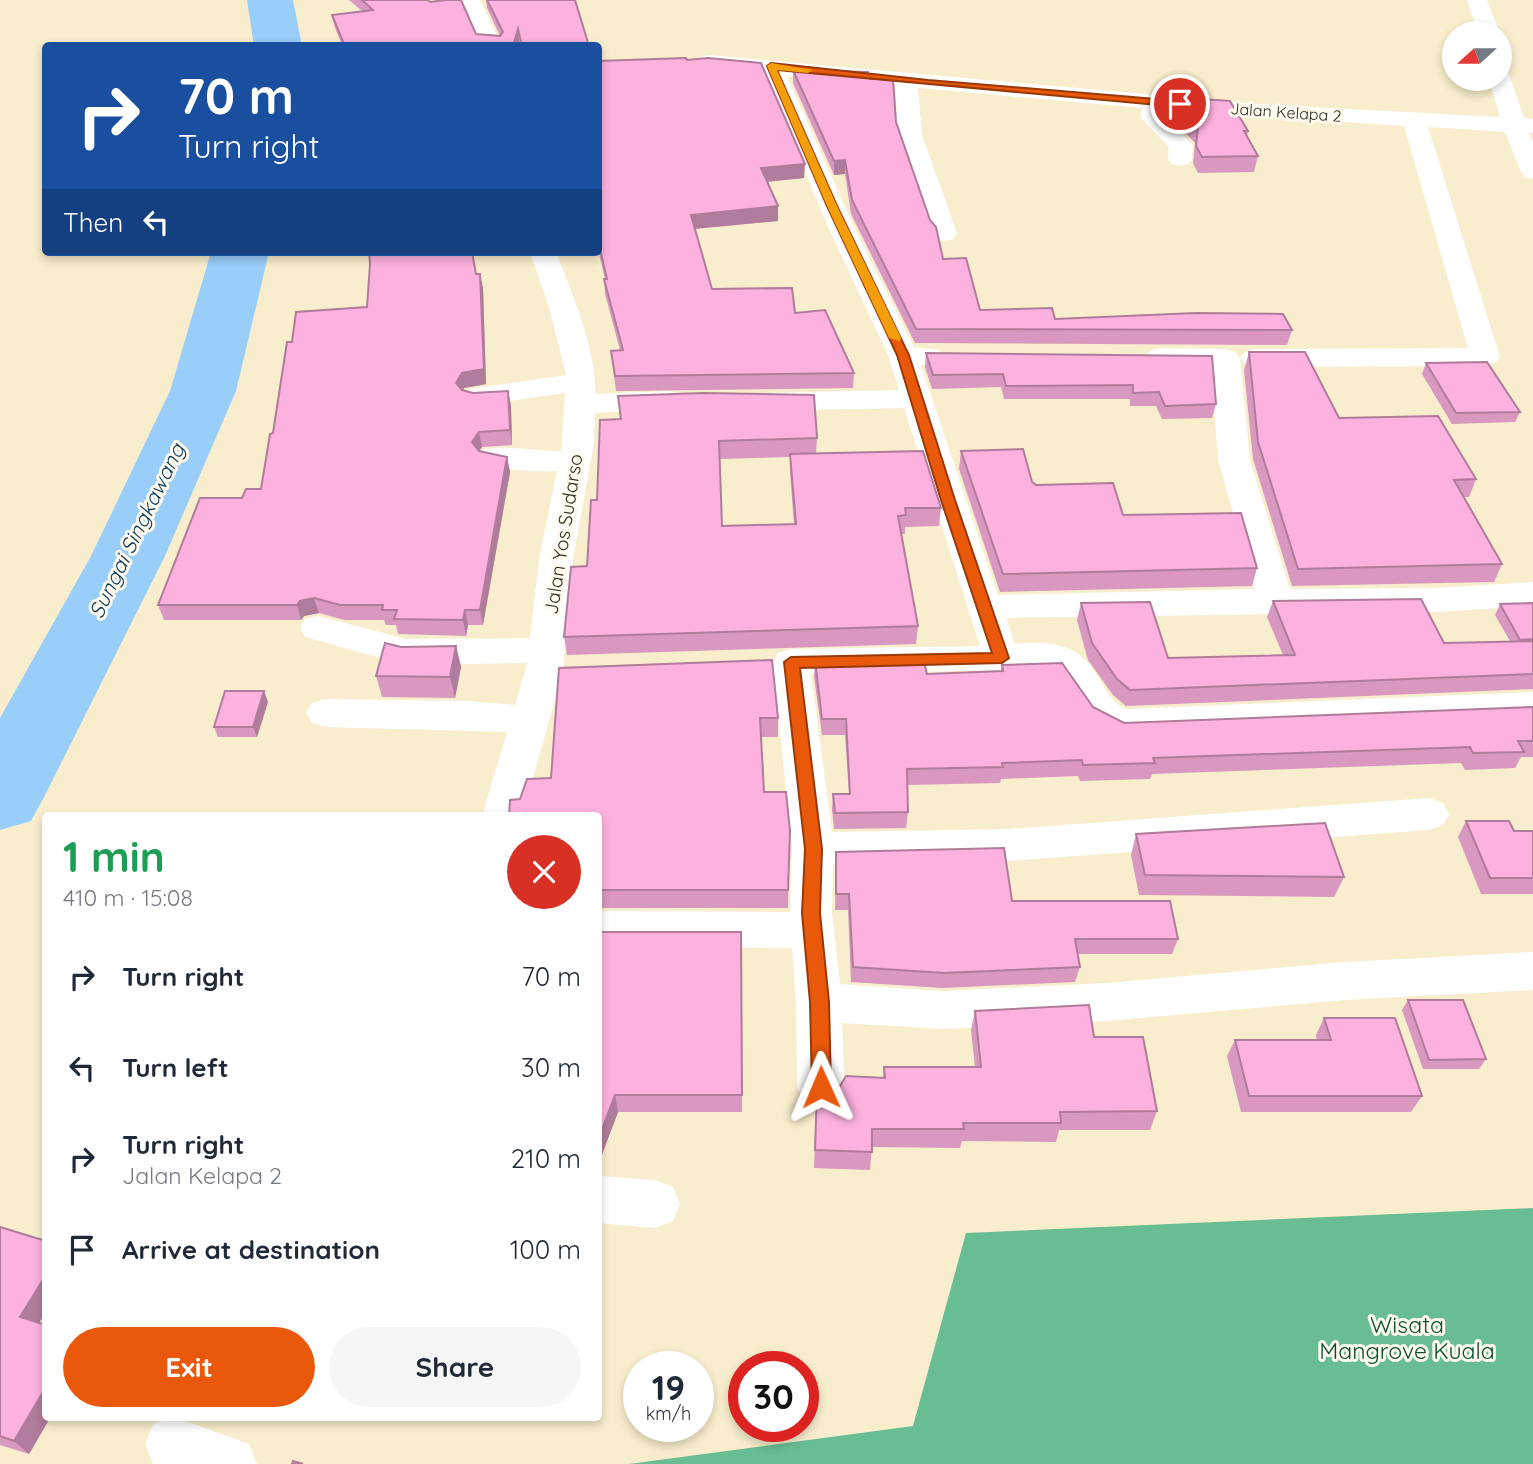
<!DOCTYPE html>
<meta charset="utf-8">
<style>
body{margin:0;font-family:Quicksand,sans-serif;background:#f6f6f7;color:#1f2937;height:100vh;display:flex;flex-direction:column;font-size:26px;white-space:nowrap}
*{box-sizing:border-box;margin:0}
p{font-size:23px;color:#747a83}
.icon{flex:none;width:38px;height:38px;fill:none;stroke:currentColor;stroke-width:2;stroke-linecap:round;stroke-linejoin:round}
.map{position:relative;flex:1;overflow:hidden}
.side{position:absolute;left:42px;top:812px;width:560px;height:609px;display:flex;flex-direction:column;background:#fff;border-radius:7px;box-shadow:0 4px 10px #0003}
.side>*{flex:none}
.banner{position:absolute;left:42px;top:42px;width:560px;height:214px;border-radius:7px;box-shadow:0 4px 10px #0003;background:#1a4fa0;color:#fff;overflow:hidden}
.needle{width:46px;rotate:249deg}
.buttons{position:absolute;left:1442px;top:21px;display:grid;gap:14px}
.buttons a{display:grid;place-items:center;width:70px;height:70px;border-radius:50%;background:#fff;box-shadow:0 4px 10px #0003;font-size:35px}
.speed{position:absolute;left:623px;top:1351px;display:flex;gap:14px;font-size:35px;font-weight:700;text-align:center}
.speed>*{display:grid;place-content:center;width:91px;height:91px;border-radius:50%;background:#fff;box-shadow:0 4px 10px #0003;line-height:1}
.speed small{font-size:18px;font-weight:400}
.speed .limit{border:10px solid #d22;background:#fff;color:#111}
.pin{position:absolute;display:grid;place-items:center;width:60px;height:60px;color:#fff;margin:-30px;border:4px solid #fff;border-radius:50%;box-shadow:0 2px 7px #0007}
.me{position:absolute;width:77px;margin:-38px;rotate:359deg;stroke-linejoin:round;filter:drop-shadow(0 0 5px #0008)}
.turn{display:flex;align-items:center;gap:24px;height:147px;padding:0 21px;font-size:32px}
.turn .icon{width:91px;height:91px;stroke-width:2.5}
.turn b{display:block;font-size:49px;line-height:60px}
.then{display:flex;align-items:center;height:66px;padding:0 21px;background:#0003;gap:14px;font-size:26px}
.round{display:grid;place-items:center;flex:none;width:74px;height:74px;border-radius:37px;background:#f6f6f7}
.headline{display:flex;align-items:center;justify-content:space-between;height:119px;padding:0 21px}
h1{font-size:42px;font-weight:700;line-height:52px;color:#1e9e55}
.action{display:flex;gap:14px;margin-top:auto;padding:14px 21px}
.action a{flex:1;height:80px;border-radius:42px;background:#ea580c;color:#fff;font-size:28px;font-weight:700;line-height:80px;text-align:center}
.action a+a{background:#f6f6f7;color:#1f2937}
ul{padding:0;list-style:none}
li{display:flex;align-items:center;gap:21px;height:91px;padding:0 21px}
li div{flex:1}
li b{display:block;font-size:26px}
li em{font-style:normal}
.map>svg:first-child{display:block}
</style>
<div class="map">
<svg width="1533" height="1464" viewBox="0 0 1533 1464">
<rect width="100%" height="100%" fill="#f8edcc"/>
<path fill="#68bd93" d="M1533,1208V1464H629L913,1426L966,1233Z"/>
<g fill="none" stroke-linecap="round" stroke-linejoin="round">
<g fill="#9acefa" fill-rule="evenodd">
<path d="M247,0H293L302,46H254Z"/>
<path d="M211,252H269L236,391L165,556L44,797L31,821L0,830V718L91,556L170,391Z"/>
</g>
<g fill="#fff" fill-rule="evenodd">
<path d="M460,0H480L502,46H480Z"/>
<path d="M1467,0H1487L1500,33H1478Z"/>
<path d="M709,55L1257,104L1500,117L1489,79H1500V69L1508,71L1524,118L1533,119V133H1529L1533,142V179L1524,177L1521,172L1505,132L1428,127L1500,357L1495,363L1485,366L1255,367L1245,364L1240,358L1245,352L1255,349L1468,348L1404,126L1165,110L1164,115L1193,145L1192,159L1189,164L1180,166L1171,164L1168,159L1169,147L1140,117L1142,108L918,88L922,135L957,233L953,239L944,241L935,239L931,233L898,135L895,85L787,76L855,229L914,347L939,350L944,356L939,362L921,365L998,595L1255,589L1218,460L1211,367L1150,363L1145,357L1150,351L1160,348L1225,349L1235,352L1240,358L1250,460L1290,589L1436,588L1533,582V606L1436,612L1006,618L1015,644C1055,641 1080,644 1100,680C1107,692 1113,702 1125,709L1533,692V720L1120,737C1068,721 1081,685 1049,669L811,674L832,832L1008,829L1429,798L1443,803L1449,814L1443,825L1429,830L1008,861L833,865L832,913L840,984L942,991L1106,983L1345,962L1533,952V990L1345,1000L1106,1021L942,1029L842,1023L845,1087L838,1102L821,1108L804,1102L797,1087L796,1002L792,948L598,947V911L790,912L792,849L773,662L778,653L791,649L980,646L904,408L761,411L750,408L746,402L750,396L761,393L899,390L888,355L829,229L763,74L701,67L698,62L701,57Z"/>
<path d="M530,252H556C572,294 597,349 595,394L670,391L681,394L685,400L681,406L670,409L595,413L594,443L573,559L563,672L522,816H482L507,732L325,727L312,723L306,713L312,703L325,699L470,701L515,705L527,663L406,665L305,637L300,628L305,619L318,616L406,639L530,638L539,559L557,471C532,472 506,470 482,464L477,457L482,450C506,444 535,452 561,451L565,393L476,406L465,403L461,397L465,391L476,388L566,375L549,307Z"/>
<path d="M598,1176L655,1180L673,1187L680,1204L673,1221L655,1228L598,1223Z"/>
<path d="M170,1418H177L249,1444L257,1464H153L145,1444L153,1424Z"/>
</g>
</g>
<g fill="#d998bf" fill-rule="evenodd">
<path d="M349,0H428L476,34L500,36L487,8L486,0H575L589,46H520L519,42L518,46H335L342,45L335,28L332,15L362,11Z"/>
<path d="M687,60L804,178L767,182L778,221L695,229L712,289L795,313L854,373L853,388L616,391L611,351L620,350L605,294L604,279H605L598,250V61Z"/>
<path d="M793,70L870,79L896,122L943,259L980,310L1055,319L1292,330L1287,345L915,343L851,214L845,174L834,175L793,83Z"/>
<path d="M1171,97L1248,131L1247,137L1258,156L1254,172L1198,173L1193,163L1195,143L1167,113Z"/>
<path d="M370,264L476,274L483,288L486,384L464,388L463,391L473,393L508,391L511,406L512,445L482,447L479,451L507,457L510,472L483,625H468L466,636L398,634L396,625H386L384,620H344L319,613L304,616L301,620H164L158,605L242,498L261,489L292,342L367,307Z"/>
<path d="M1249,352L1339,418L1476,479L1469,497H1464L1502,564L1494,582L1292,586L1253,459L1244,370Z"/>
<path d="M926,353L1212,356L1216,404L1212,418L1162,419L1156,406H1130V399H1004L1001,387L932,389L925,367Z"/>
<path d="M1426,363L1520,412L1515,422L1452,424L1422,374Z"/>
<path d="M618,396L817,438L816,454L941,508L939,526L905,527V534H901L918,626L916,644L567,655L564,637L587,566L597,500L620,419ZM790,457V473L794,524L722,526L719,459Z"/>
<path d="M961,451L1032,482L1036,485L1123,515L1257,568L1252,586L1000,592L959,469Z"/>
<path d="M1273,601L1444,643L1510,641L1495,615L1500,604L1533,603V689L1126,706L1113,695L1088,660L1077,620L1081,603L1168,658L1283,655L1267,617Z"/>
<path d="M456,646L461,667L455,698L382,697L376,676L401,647Z"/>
<path d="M815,660L927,674L1001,671L1002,665L1093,707L1124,723L1533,707V757H1521L1515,768L1465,770L1461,763L1152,774L1150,779L1080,781L1078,776L1001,779L1000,783L907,785L908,812L906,828L834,829L832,810L833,794H849L845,735H822L814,677Z"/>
<path d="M559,668L778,718V737H761L764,792L790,831L788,908H598V816L520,799L551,778Z"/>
<path d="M268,702L257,737H218L214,727Z"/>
<path d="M1466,821L1514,831H1533V894H1481L1458,837Z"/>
<path d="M1136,834L1344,877L1334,897L1139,895L1131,855Z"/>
<path d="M836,852L1012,901L1178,939L1172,954H1077L1080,967L1075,982L942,988L851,982L848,910H835Z"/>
<path d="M598,932H741L742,1112H618L598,1165Z"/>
<path d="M1408,1000L1486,1059L1479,1069H1423L1402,1010Z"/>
<path d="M975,1011L1094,1037L1157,1111L1150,1130H1059L1056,1142L962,1141L960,1148L872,1147L870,1170L814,1168L817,1090L823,1092L840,1086L883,1078L884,1067H975L971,1030Z"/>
<path d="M1324,1018L1422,1096L1411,1112H1241L1227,1056L1235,1040H1317L1316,1035Z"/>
<path d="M0,1227L46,1241V1312L39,1323L46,1418H50L29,1454L0,1445Z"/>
</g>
<g fill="#b07c9b">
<path d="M518,29L519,42L518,46H513Z"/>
<path d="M845,160V174L834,175V161Z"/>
<path d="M805,164L804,178L761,182V168Z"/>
<path d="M778,206V221L691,229V215Z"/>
<path d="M480,274L483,288L486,384L464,388L459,398L456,383Z"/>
<path d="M508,391L511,406L512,445L510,430Z"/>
<path d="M479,432L482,447L474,457L472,442Z"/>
<path d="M507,457L510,472L483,625L480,610Z"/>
<path d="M314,598L319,613L304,616L301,620L297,605L300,601Z"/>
<path d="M465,610L468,625L466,636L463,620Z"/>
<path d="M456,646L461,667L455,698L450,677Z"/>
<path d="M264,691L268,702L257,737L253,727Z"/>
<path d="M615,1095L618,1112L598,1165V1140Z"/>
<path d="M46,1275V1312L33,1332L20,1317Z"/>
<path d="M46,1387V1418H50L29,1454L14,1441Z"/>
</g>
<g fill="#fcb1de" stroke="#b07c9b" stroke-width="2">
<path d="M362,0H428L430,2L446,0H461L476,34L500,36L503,32L487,0H575L589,46H522L518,29L513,46H335L344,44L332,15L373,10Z"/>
<path d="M686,58L687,60L708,58L761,63L805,164L761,168L778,206L691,215L712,289L792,288L795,313L825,310L854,373L615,376L611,351L623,350L604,279H607L598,241V61Z"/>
<path d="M793,70L868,72L870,79H893L896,122L930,220L936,227L943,259L966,258L980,310L1052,308L1055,319L1196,313L1283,314L1292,330L916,329L852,200L845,160L834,161Z"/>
<path d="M1171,97L1230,101L1248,131H1244L1258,156L1202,157L1196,146L1198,127Z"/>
<path d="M369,252H472L476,274H480L484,369L462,373L456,383L462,390L473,393L508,391L510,430L479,432L472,442L479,451L507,457L480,610H465L463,620L394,619L397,610H382L383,605H340L314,598L300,601L297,605H158L200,498H242L246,489H261L270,434L273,433L287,342H292L296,312L367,307L370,264Z"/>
<path d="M1249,352H1305L1339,418L1438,416L1476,479L1454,480L1502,564L1298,569L1258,442Z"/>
<path d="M926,353L1212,356L1216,404L1165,406L1159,392L1133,393V385L1006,386L1003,374L933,375Z"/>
<path d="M1487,362L1520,412L1456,413L1426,363Z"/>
<path d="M703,393L814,395L817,438L719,441L722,526L796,524L790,454L923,451L941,508H905L906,515L898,516L918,626L564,637L571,567L587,566L591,500H597L600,420L621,419L618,396Z"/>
<path d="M1023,449L1032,482L1036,485L1113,483L1123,515L1241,513L1257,568L1003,574L961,451Z"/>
<path d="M1421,599L1444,643L1533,641V674L1130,690L1117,679L1092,643L1081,603L1150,602L1168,658L1295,655L1273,601Z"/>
<path d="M1533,603V639L1520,640L1500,604Z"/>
<path d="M385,643L401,647L456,646L450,677L376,676Z"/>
<path d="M923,658L927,674L1003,671L1002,665L1062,663L1093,707L1124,723L1533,707V741H1518L1524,752L1473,753L1470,747L1153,758L1155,763L1083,765L1082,760L1002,763L1003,767L907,769L908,812L835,813L833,794H850L846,719H822L815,660Z"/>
<path d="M772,660L778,718H760L764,792H786L790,831L788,890H598V816H509L510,800L520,799L527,779L551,778L559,668Z"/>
<path d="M225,691H264L253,727H214Z"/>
<path d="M1466,821H1509L1514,831H1533V878H1490Z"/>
<path d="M1325,823L1344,877L1145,875L1136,834Z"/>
<path d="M1004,848L1012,901H1170L1178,939H1075L1080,967L944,973L853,967L849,894H836V852Z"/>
<path d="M598,932H741L742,1095H615L598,1140Z"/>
<path d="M1408,1000H1463L1486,1059L1429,1060Z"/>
<path d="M1089,1005L1094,1037H1143L1157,1111L1060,1112L1061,1123H963L964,1129H872V1152L815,1150L817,1090L823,1092L840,1086L846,1076L885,1078L884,1067H981L975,1011Z"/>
<path d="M1324,1018H1395L1422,1096H1249L1235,1040H1331Z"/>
<path d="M0,1227L46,1241V1275L20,1317L46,1325V1387L14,1441L0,1436Z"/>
<path d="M293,1461L303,1464H292Z"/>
</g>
<path fill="#ea580c" stroke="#983908" stroke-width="2" d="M771,63L928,80L1180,101L1185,104L1180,107L777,70L837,206L909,355L955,500L1009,658L1002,663L800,668L822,849L820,913L829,1002L831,1087L828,1093L821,1096L815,1093L812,1087L810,1002L802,913L805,849L784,662L791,657L992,653L941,500L897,355L827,206L767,66Z"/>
<path fill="#f59e0b" d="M771,63L813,70L808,73L777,70L837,206L901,338L900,341L889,338L827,206L767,66Z"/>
<g text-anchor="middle" stroke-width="6" stroke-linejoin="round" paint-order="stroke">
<g font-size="16" fill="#302c20" stroke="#fefaed">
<text transform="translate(1286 112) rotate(4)" y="6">Jalan Kelapa 2</text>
</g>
<g font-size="19" fill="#302c20" stroke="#fefaed">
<text transform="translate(563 534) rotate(-81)" y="7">Jalan Yos Sudarso</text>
</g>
<g font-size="21" font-style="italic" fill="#05395c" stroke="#fefaed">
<text transform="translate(137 531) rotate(-64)" y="7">Sungai Singkawang</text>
</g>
<g font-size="23" fill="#0a4f34" stroke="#fefaed">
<text x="1407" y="1333">Wisata<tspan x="1407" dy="26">Mangrove Kuala</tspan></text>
</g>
</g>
</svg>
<div class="buttons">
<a><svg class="needle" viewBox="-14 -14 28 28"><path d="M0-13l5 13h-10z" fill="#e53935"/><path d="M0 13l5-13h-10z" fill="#747a83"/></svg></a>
</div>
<div class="speed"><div>19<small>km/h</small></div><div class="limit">30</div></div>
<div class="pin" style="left:1180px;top:104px;background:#d93025"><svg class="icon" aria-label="arrive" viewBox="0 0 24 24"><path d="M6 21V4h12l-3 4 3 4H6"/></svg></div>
<svg class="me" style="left:821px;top:1087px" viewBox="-20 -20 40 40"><path d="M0-17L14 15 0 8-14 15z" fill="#ea580c" stroke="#fff" stroke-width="4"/></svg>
<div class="banner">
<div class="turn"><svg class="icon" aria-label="right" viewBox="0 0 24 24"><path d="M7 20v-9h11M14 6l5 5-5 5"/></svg><div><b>70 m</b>Turn right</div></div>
<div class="then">Then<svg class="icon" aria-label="left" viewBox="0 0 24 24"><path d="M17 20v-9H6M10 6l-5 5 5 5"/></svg></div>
</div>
<section class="side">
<div class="headline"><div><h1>1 min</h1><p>410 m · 15:08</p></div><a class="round" style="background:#d93025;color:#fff"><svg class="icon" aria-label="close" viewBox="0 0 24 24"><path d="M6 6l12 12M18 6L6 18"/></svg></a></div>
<ul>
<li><svg class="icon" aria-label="right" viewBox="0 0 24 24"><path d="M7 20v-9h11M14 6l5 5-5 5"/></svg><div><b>Turn right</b></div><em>70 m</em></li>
<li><svg class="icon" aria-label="left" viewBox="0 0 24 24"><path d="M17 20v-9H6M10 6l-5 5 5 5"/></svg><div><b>Turn left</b></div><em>30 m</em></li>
<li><svg class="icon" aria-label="right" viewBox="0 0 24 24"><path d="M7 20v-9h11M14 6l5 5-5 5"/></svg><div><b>Turn right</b><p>Jalan Kelapa 2</p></div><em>210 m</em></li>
<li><svg class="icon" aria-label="arrive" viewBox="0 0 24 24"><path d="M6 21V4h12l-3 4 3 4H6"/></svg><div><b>Arrive at destination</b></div><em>100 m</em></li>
</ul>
<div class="action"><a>Exit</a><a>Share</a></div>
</section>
</div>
